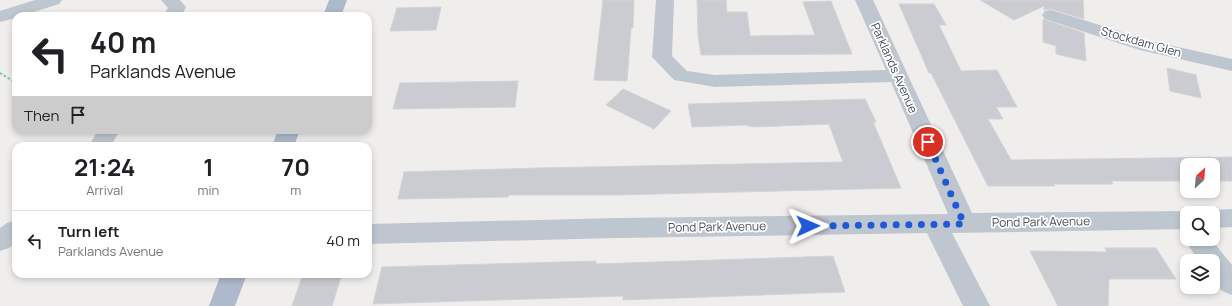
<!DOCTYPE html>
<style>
body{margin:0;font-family:Manrope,sans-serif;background:#f2f2f2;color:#202124;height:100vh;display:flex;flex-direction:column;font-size:15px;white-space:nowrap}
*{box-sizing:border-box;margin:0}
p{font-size:13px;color:#757577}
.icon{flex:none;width:22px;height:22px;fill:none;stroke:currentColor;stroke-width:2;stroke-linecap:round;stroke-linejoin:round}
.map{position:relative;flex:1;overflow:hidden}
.side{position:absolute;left:12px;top:142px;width:360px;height:136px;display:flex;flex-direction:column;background:#fff;border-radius:12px;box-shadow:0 2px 6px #0003}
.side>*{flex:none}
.guide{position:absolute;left:12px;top:12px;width:360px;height:122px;border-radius:12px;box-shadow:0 2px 6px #0003;background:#fff;color:#202124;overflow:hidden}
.needle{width:26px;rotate:26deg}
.tools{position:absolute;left:1180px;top:158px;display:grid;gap:8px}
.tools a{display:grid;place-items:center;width:40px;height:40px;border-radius:8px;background:#fff;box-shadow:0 2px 6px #0003;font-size:20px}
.pin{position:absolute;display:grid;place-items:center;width:34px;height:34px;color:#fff;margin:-17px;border:2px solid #fff;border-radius:50%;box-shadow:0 1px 4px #0007}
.me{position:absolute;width:44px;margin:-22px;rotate:89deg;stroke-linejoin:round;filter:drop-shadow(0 0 3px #0008)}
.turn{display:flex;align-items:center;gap:14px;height:84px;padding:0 12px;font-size:18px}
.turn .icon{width:52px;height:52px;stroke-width:2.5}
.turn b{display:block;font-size:28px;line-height:34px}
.then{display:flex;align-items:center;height:38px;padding:0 12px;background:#0003;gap:8px;font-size:15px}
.eta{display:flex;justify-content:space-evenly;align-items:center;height:68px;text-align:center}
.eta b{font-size:24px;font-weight:700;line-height:28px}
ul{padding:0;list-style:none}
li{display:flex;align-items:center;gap:12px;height:60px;padding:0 12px;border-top:1px solid #e0e0e0}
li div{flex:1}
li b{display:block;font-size:15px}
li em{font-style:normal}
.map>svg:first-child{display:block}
</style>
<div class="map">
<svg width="1232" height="306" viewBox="0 0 1232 306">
<rect width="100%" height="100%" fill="#f0eded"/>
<g fill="#caccd2" stroke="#d1d3d9">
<path d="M603,0H634L633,28H631L627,81L594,80Z"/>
<path d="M697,0H726L727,12H747L750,36L815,35L803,2L831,1L852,54L701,55L698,36Z"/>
<path d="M980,0H1083L1084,19L1051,9L1044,10V6L1014,20Z"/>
<path d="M899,4H934L946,25H939L961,71L997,70L1017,107H996L1003,119H988L1011,160L1232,157V181H1213V165H1187V181H1111L1113,184H1054L1055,186H988L931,73H929Z"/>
<path d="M441,7L436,30L390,31L397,8Z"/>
<path d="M1043,19L1084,33L1086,61L1056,54V46L1043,42Z"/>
<path d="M1167,68L1196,75L1201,98L1170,91Z"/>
<path d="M518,81L515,107L393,109L400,83Z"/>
<path d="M623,89L671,111L654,129L606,105Z"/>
<path d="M865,99L876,122H873L901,188L616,195H509L508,197L398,199L404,172L537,168L843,162L829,124L754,127L745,125L692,127L688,104Z"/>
<path d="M1105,248H1156L1176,279H1109L1108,306H1058L1030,251L1107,252Z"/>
<path d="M833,256L845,292L623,300V296L373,304L382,267L596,261V264Z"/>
<path d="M303,274H342L332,306H292Z"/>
</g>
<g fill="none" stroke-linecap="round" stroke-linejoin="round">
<path stroke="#76c9aa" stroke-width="2" stroke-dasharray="2.5 2" stroke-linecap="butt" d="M0,73L16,83"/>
<g fill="#bec6cf" fill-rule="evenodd">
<path d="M35,0H62L59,4L21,16H16V18L0,22V11Z"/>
<path d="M161,0H180L186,7L181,16H163L168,8Z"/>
<path d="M656,0H674L672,56L687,71L715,75L886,70L855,0H873L972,213L1187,211L1195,213H1187V229L952,233L990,306H963L927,233L618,238L368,244V224L618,218L948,214L891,82L715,87L674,80L652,57Z"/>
<path d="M1051,10L1151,41L1232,59V71L1140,50L1045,19L1042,15L1045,11Z"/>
<path d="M98,130H120L111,146H89Z"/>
<path d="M1232,209V227L1213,228V213H1204L1213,210Z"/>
<path d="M16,220V243L9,248L0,251V228L7,223Z"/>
<path d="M1187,233V239H1211L1232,265V295C1213,289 1213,279 1213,261H1199L1184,239Z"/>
</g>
<g fill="#aeb9cb" fill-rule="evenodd">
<path d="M329,0H347L341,16H323Z"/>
<path d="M278,130H300L294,146H272Z"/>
<path d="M221,274H247L235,306H209Z"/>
</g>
</g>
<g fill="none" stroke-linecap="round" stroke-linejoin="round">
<path stroke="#2059d7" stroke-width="7" stroke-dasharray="0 12.6" d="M808,226L964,224L928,142"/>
</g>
<g text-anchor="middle" stroke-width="3.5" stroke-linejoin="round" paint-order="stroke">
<g font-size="12" fill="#464e5a" stroke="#fff">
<text transform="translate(1141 42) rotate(16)" y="4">Stockdam Glen</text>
<text transform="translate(894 68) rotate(66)" y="4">Parklands Avenue</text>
<text transform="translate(1041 222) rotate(-1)" y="4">Pond Park Avenue</text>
<text transform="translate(717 227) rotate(-1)" y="4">Pond Park Avenue</text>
</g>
</g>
</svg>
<div class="tools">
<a><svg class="needle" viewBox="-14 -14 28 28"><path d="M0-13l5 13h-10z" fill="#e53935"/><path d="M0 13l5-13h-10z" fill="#757577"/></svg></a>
<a><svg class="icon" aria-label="search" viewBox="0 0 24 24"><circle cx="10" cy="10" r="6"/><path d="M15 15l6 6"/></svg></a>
<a><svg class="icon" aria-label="layers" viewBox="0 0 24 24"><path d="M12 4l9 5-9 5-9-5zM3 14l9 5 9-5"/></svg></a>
</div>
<div class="pin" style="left:928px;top:142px;background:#d93025"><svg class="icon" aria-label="arrive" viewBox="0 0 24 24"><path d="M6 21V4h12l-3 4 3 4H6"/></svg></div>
<svg class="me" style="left:808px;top:226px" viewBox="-20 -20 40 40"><path d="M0-17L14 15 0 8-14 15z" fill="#2059d7" stroke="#fff" stroke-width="4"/></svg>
<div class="guide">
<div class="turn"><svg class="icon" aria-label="left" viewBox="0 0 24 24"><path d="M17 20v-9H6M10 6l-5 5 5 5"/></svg><div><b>40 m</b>Parklands Avenue</div></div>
<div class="then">Then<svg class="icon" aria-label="arrive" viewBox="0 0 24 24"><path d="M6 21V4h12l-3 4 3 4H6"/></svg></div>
</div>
<section class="side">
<div class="eta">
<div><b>21:24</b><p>Arrival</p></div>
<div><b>1</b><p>min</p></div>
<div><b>70</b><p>m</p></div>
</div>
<ul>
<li><svg class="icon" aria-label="left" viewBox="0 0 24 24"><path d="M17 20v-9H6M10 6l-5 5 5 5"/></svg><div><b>Turn left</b><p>Parklands Avenue</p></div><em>40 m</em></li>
</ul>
</section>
</div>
